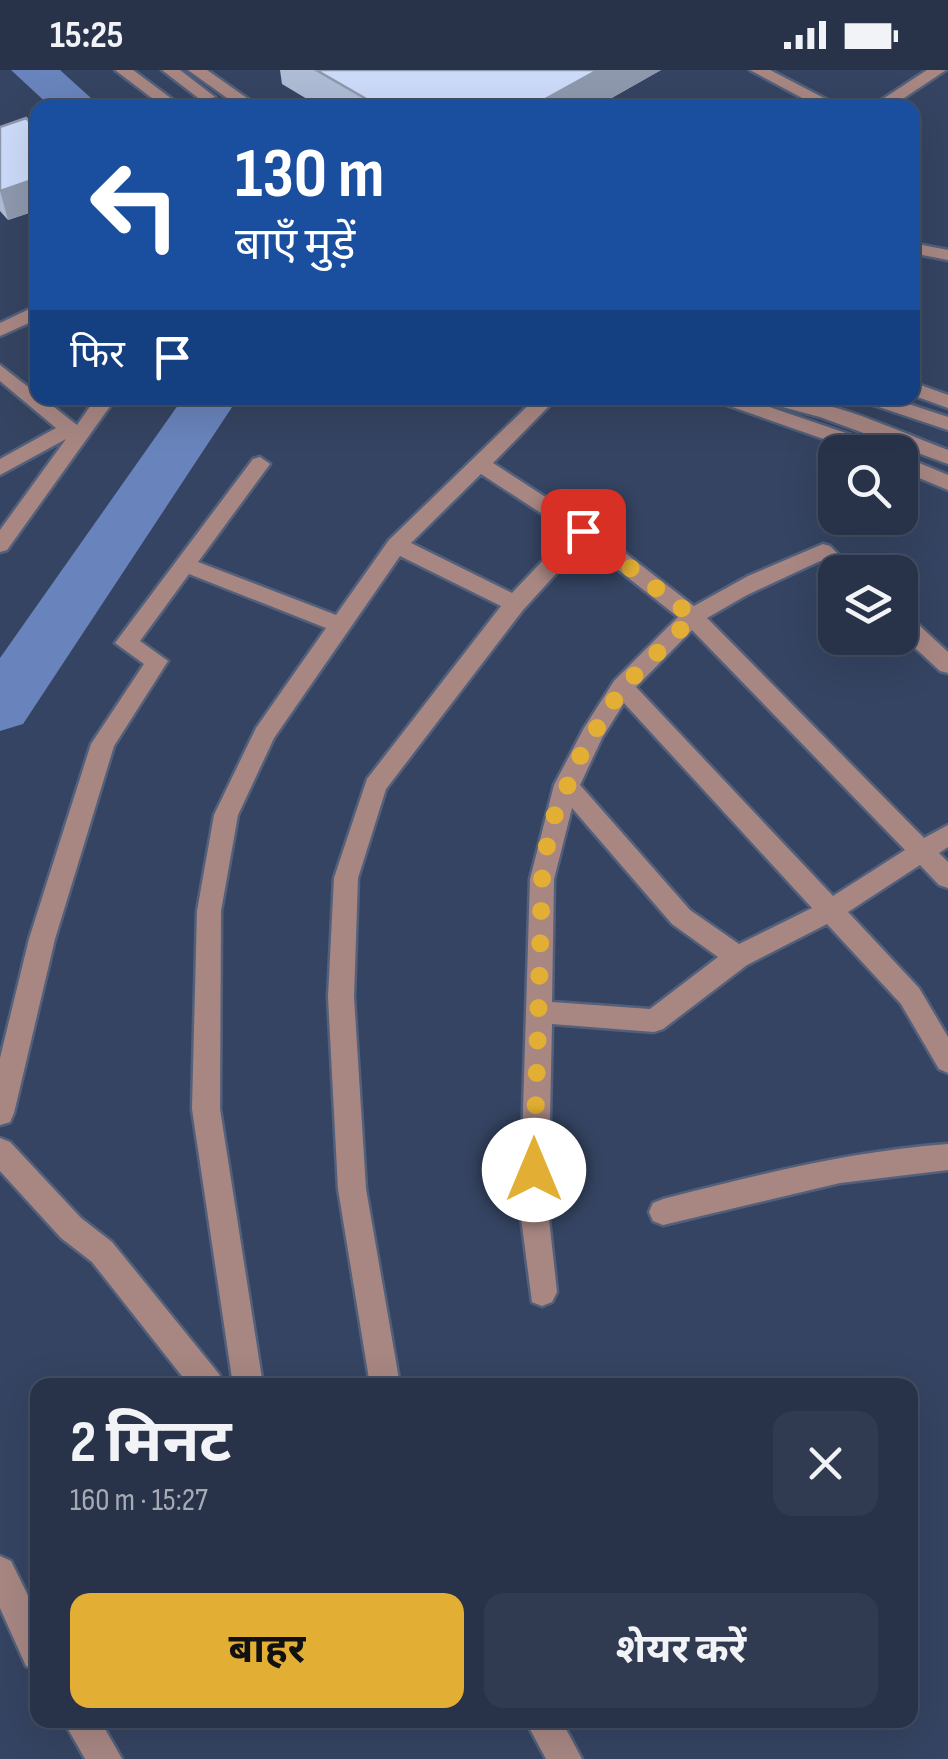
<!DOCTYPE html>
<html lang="hi">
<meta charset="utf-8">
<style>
body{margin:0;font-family:"Sofia Sans Condensed","Noto Sans Devanagari",sans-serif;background:#303b51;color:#f1f3f6;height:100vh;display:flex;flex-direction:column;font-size:38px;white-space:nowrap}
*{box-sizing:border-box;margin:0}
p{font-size:32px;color:#a5aab5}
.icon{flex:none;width:55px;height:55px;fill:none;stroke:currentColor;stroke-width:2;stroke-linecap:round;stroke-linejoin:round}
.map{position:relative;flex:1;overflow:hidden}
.drawer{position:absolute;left:30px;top:1308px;width:888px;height:350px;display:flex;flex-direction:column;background:#28334a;border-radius:20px;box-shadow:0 10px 40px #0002,0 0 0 2px #444e62}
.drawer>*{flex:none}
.guide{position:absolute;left:30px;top:30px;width:890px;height:305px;border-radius:20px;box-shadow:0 10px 40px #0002,0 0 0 2px #444e62;background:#1a4fa0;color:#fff;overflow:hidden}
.fabs{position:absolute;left:818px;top:365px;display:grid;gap:20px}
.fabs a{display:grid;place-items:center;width:100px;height:100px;border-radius:20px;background:#28334a;box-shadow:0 10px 40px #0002,0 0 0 2px #444e62;font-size:50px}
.pin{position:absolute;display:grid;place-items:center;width:85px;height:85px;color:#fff;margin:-42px;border-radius:20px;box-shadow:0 5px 15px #0006}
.me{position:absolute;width:110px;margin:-55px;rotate:0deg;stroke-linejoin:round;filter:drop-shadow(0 0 8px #0008)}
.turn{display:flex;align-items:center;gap:35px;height:210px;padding:0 40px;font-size:45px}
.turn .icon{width:130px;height:130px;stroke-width:2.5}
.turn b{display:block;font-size:70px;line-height:85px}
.then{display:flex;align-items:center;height:95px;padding:0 40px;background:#0003;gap:20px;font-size:38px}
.round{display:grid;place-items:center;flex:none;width:105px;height:105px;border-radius:20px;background:#303b51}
.overview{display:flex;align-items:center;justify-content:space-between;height:170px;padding:0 40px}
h1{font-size:60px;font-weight:700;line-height:75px}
.primary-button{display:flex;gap:20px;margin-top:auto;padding:20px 40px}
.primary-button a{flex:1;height:115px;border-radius:20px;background:#e2af34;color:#111;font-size:40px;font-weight:700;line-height:115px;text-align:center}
.primary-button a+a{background:#303b51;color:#f1f3f6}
.status{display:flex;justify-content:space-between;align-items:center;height:70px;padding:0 50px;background:#28334a;direction:ltr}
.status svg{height:28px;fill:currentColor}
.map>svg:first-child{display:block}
</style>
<div class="status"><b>15:25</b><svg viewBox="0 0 49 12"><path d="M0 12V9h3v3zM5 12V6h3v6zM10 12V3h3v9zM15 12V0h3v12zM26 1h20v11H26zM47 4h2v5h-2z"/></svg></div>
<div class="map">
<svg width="948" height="1689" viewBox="0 0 948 1689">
<rect width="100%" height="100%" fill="#354462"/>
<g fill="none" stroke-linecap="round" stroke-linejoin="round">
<g fill="#6984bc" fill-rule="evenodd">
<path d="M11,0H60L102,38H52Z"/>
<path d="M183,328H238L23,654L0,661V588Z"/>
</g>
<defs>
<g id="minor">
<path d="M115,0H133L184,38H165Z"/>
<path d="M162,0H180L215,27L201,30Z"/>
<path d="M188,0H207L261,38H241Z"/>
<path d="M750,0H770L843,38H821Z"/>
<path d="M927,0H946L889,38H869Z"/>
<path d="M912,173L948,180V190L912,183Z"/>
<path d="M38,235V249L0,266V253Z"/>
<path d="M0,295L77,355L96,328H116L7,480L0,482V460L66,369L0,405V389L56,358L0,311Z"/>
<path d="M912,312L948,325V338L912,325Z"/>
<path d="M536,328H557L493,393L590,456L694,536L748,506L823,474L830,476L856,502L835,504L820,491L747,525L707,548L924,768L948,755V777L939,783L948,792V818L939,815L920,795L848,842L919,918L948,967V1003L939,999L901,934L827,854L747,895L663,959L654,962L552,954L548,1140L557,1222L552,1232L542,1236L532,1232L520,1140L530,809L554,715L584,658L614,611L678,547L584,473L523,540L386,719L358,808L354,927L366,1119L400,1315H370L338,1119L328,927L334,808L367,709L501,536L400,486L274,668L238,745L221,841L220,1039L263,1315H233L192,1039L197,841L214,745L256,658L326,558L189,504L140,571L168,591L114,676L55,869L14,1043L10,1052L0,1055V988L29,869L91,674L144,594L115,573L253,389L260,387L270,394L198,492L336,545L389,470ZM481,404L570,462L512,523L411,473ZM692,560L905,780L833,826L636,617ZM624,633L812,838L739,874L690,840L580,715L602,668ZM572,738L672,854L718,887L650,939L552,932L554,809Z"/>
<path d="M715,328H743L887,377L890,382H861L718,332Z"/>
<path d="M761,328C825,324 889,358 948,380V394L820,347L764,332Z"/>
<path d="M861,328H890L948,347V360L864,332Z"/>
<path d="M900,385L948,405V420L900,400Z"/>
<path d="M900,543L908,545L948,582V603L940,601L900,564Z"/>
<path d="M0,1068L10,1072L81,1148L112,1172L219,1304L223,1315H189L92,1192L61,1168L0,1101Z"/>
<path d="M948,1074V1100L840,1113L663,1155L653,1151L649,1142L653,1133L663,1129C757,1105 851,1081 948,1074Z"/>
<path d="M0,1486L11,1491L38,1546V1600L26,1596L0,1538Z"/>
<path d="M63,1650H100L122,1689H85Z"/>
<path d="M525,1650H561L582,1689H546Z"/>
</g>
</defs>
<use href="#minor" stroke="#52607b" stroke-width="5"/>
<use href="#minor" fill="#a88783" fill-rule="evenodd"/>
</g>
<g fill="#afbcd6">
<path d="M280,0H661L594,38H322L282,14Z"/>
<path d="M0,57L38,60V140L8,150L0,141Z"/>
</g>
<g fill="#8f99ae">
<path d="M598,0H661L594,38H529Z"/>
<path d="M38,108V140L8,150L0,121Z"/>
</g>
<g fill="#ccdbf9" stroke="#8f99ae" stroke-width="2.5">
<path d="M316,0H598L529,38H382Z"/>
<path d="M26,48L38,60V108L0,121V57Z"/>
</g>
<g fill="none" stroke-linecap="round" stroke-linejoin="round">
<path stroke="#e2af34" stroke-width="18" stroke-dasharray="0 32.4" d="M534,1100L542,809L550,756L582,682L622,618L693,547L583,461"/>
</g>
</svg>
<div class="fabs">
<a><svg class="icon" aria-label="search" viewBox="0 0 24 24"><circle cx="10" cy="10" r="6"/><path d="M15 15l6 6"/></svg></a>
<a><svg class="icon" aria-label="layers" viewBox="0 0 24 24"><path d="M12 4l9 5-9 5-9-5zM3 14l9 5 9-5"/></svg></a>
</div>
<div class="pin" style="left:583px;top:461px;background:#d93025"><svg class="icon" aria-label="arrive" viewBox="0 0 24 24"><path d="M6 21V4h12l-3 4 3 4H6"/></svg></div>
<svg class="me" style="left:534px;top:1100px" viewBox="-20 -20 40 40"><circle r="19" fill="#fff"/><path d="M0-13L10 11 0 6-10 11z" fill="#e2af34"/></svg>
<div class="guide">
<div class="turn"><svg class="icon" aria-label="left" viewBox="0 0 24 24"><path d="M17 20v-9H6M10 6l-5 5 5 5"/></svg><div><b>130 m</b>बाएँ मुड़ें</div></div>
<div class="then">फिर<svg class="icon" aria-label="arrive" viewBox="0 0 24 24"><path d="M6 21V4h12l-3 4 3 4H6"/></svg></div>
</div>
<section class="drawer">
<div class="overview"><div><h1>2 मिनट</h1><p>160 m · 15:27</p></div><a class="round"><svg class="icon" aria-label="close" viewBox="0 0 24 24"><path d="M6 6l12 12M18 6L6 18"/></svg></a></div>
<div class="primary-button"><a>बाहर</a><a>शेयर करें</a></div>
</section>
</div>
